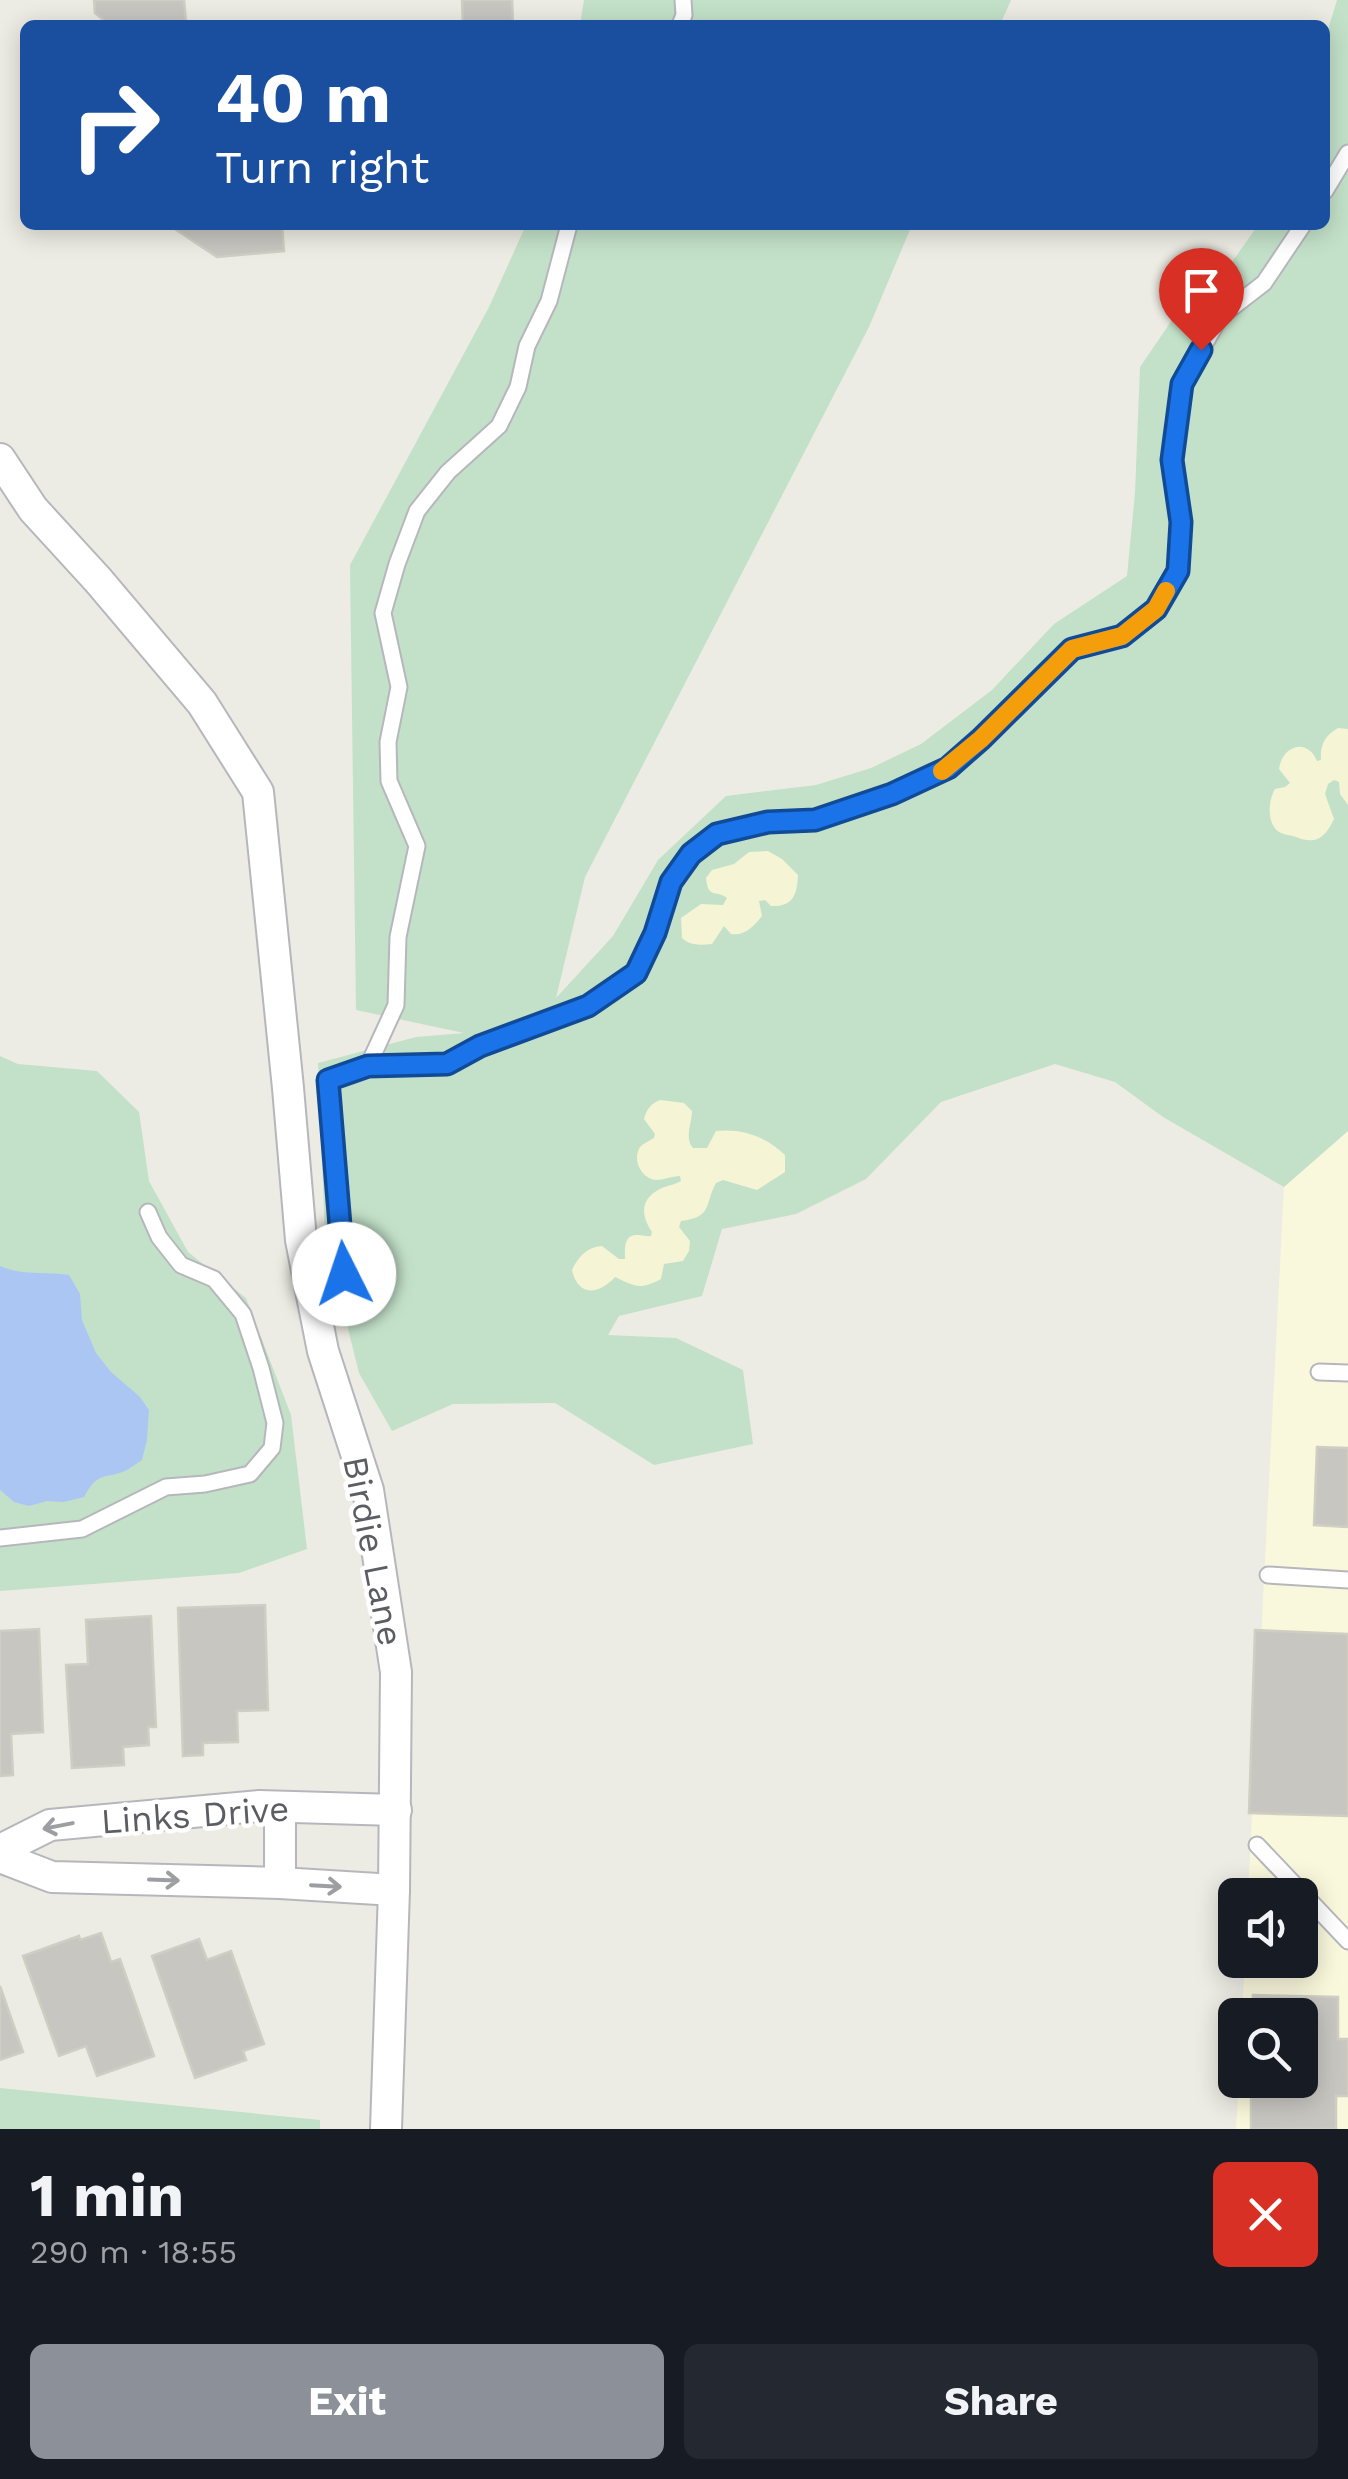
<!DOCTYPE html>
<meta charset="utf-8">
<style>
body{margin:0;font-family:"Work Sans",sans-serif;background:#242831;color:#f1f3f6;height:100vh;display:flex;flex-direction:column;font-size:38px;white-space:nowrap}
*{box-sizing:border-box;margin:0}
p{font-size:32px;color:#9ea1a6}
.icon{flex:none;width:55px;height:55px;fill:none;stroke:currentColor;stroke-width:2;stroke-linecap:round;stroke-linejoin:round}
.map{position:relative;height:2129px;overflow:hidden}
.sheet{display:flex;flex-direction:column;background:#171b24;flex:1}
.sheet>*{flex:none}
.guide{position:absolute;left:20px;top:20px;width:1310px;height:210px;border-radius:15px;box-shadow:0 5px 25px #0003;background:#1a4fa0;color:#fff;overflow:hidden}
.controls{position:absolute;left:1218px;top:1878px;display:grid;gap:20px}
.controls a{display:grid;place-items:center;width:100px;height:100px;border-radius:15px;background:#171b24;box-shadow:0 5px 25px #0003;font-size:50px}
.pin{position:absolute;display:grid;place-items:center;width:85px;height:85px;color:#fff;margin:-102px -42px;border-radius:50% 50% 50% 0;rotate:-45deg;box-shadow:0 0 10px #0007}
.pin .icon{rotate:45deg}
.me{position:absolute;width:110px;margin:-55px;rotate:356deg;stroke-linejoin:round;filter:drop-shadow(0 0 8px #0008)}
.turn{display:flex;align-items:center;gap:35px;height:210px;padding:0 30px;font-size:45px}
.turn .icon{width:130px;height:130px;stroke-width:2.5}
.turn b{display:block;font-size:70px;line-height:85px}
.round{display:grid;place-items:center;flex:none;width:105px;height:105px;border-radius:15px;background:#242831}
.head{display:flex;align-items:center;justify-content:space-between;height:170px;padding:0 30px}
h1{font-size:60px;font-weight:700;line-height:75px}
.cta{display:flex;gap:20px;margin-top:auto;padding:20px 30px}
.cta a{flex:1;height:115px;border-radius:15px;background:#8c9099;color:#fff;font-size:40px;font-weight:700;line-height:115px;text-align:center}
.cta a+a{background:#242831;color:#f1f3f6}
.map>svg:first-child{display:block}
</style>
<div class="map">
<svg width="1348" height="2129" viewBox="0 0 1348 2129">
<rect width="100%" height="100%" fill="#ecece4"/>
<path fill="#f9f8dc" d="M1348,1131V2129H1236L1239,2080H1300V2015H1242L1245,1960H1300V1895H1248L1284,1187Z"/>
<g fill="#c3e1c9">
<path d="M584,0H1011L1000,25H580Z"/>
<path d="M1337,0H1348V1131L1284,1187L1163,1117L1115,1082L1055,1064L941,1102L866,1179L796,1214L722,1229L702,1296L619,1316L608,1335L676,1338L743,1370L753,1444L654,1465L555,1403L453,1404L392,1431L359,1373L325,1236L318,1063L416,1037L464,1033L356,1010L350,565L489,307L526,225H912L869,327L585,877L556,998L613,936L658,860L726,796L816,785L871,768L921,744L992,690L1054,624L1127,576L1135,493L1140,367L1187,298L1232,262L1258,225H1325V39Z"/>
<path d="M0,1056L18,1064L97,1071L139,1112L149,1181L188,1252L246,1298L291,1415L307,1549L239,1573L0,1591Z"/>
<path d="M0,2088L320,2120V2129H0Z"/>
</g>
<g fill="#f5f4d5">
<path d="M1338,728L1348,729V805L1340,794L1339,782L1334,780L1328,784L1325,794L1334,819C1325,838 1316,845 1296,837C1291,835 1285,835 1281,833C1266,826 1268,800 1275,789L1285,787L1290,783L1279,769C1282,746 1307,737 1317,761L1321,760C1320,744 1325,736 1338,728Z"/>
<path d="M768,851L782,859L798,875C797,895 793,907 771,906L765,900L759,901L762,916C753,927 745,936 731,934L724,926L712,944C701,945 690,946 682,938L681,918L701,904L723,905L727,898C716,889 708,900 706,878L712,870L734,864L749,852Z"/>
<path d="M660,1100L684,1103L692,1111C692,1123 684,1138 693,1148H707L716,1131C742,1128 767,1137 785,1155V1172L757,1190L723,1180L716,1183C704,1205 713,1217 681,1221L679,1227L690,1241L689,1251L683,1261L664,1264L661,1279C640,1290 636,1287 615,1277C600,1294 578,1298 572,1270C578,1257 587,1247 602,1246L619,1259H625C625,1250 623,1234 638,1235C643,1235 647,1237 651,1236L652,1232C642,1217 639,1201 658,1190C666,1185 673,1186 681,1181L680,1176C673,1176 663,1180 656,1180C641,1178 632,1160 640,1147C644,1143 649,1141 654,1138L655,1134L644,1119C647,1108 651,1104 660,1100Z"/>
</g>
<path fill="#acc6f4" d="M0,1266C23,1276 44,1271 69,1275L80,1294L82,1320L96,1353L111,1372L140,1397L149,1410L147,1440L142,1460C137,1463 132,1467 127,1470C104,1480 99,1470 84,1497L64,1502L47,1501L29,1506L14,1502L0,1490Z"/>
<g fill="#c8c6c0" stroke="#d0cec3" stroke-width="2.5">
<path d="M94,0H184L186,22L160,25H110L95,13Z"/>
<path d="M462,0H512L513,25H463Z"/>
<path d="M169,225H282L284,251L217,257Z"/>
<path d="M1317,1447L1348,1448V1527L1314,1525Z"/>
<path d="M265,1605L268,1710L237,1711L238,1742L203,1743V1755L183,1756L178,1608Z"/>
<path d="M151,1616L156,1727H148L149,1745L123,1747L124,1765L72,1768L66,1665L88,1664L86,1620Z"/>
<path d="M39,1629L43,1732L11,1734L13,1775L0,1776V1631Z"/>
<path d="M1255,1630L1348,1634V1816L1249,1813Z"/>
<path d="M101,1933L111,1962L120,1959L154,2056L97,2076L86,2046L59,2056L23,1956L79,1936L80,1940Z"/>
<path d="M199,1939L207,1960L231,1951L264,2044L243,2051L246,2060L195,2078L152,1956Z"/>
<path d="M0,1986L23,2052L0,2060Z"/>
<path d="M1253,1995L1338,1997V2039H1348V2096H1336V2129H1251V2080H1300V2015H1252Z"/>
</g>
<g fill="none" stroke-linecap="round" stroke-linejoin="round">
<defs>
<g id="lane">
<path d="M680,25L684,15L683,0"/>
<path d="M1325,191L1348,153"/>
<path d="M368,1066L396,1005L398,937L417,846L389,781L388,742L399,687L383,613L397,564L417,511L448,472L499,426L518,387L527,346L549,301L569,225"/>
<path d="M344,1274L328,1080L368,1066L447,1064L479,1045L588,1006L636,973L655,933L671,882L691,854L717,834L768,822L815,820L892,794L948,768L981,739L1072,649L1122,636L1156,609L1178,571L1181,522L1173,459L1182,384L1220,317L1264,283L1303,225"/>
<path d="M1319,1372L1348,1373"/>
<path d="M0,1538L82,1529L166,1487L205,1484L250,1474L272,1448L275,1423L261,1368L243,1314L214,1279L181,1265L159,1237L148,1212"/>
<path d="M1268,1575L1348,1580"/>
<path d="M1257,1845L1348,1941"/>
</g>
<g id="street">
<path d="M0,459L33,509L98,580L202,703L258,792L288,1088L301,1240L323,1351L368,1490L396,1672L394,1890L386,2129"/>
<path d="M280,1807V1883"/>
<path d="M0,1850L50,1825L259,1806L396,1810"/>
<path d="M0,1857L52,1877L280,1883L394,1890"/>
</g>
</defs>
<use href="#lane" stroke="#b6b7bc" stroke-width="19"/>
<use href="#street" stroke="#b6b7bc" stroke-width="34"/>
<use href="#lane" stroke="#fff" stroke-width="15"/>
<use href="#street" stroke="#fff" stroke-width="30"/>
</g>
<defs><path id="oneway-shaft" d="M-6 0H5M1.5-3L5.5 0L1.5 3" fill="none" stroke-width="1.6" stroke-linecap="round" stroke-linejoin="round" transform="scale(2.5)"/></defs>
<g stroke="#9d9ea1">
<use href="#oneway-shaft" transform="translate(58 1826) rotate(169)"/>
<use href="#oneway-shaft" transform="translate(164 1880) rotate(2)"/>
<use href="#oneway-shaft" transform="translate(326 1886) rotate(3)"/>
</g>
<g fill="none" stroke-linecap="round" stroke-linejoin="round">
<defs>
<path id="route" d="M344,1274L328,1080L368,1066L447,1064L480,1046L588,1006L636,973L655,933L671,882L691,854L717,834L768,822L815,820L892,794L948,768L981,739L1072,649L1122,636L1156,609L1178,571L1181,522L1172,460L1182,384L1201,350"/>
</defs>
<use href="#route" stroke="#114b97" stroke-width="25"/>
<use href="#route" stroke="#1a73e8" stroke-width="18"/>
<path stroke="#f59e0b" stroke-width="18" d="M942,771L981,739L1072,649L1122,636L1156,609L1166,591"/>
</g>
<g text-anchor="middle" stroke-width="9" stroke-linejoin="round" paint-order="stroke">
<g font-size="35" fill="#5c5d62" stroke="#fff">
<text transform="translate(373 1551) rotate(79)" y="12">Birdie Lane</text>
<text transform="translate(195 1815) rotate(-4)" y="12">Links Drive</text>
</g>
</g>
</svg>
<div class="controls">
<a><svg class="icon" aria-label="sound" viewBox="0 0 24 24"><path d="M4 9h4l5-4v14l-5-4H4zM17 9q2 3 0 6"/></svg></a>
<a><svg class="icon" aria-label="search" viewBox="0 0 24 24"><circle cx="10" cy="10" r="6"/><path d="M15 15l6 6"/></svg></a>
</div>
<div class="pin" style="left:1201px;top:350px;background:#d93025"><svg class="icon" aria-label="arrive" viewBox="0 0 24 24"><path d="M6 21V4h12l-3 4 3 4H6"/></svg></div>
<svg class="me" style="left:344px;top:1274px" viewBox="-20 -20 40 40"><circle r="19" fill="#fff"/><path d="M0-13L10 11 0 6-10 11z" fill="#1a73e8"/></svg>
<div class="guide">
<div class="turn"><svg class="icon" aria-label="right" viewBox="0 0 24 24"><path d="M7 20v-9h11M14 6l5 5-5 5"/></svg><div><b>40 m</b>Turn right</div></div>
</div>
</div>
<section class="sheet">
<div class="head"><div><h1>1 min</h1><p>290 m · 18:55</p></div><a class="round" style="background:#d93025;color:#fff"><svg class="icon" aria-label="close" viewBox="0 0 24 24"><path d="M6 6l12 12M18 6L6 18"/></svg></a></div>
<div class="cta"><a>Exit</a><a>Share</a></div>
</section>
